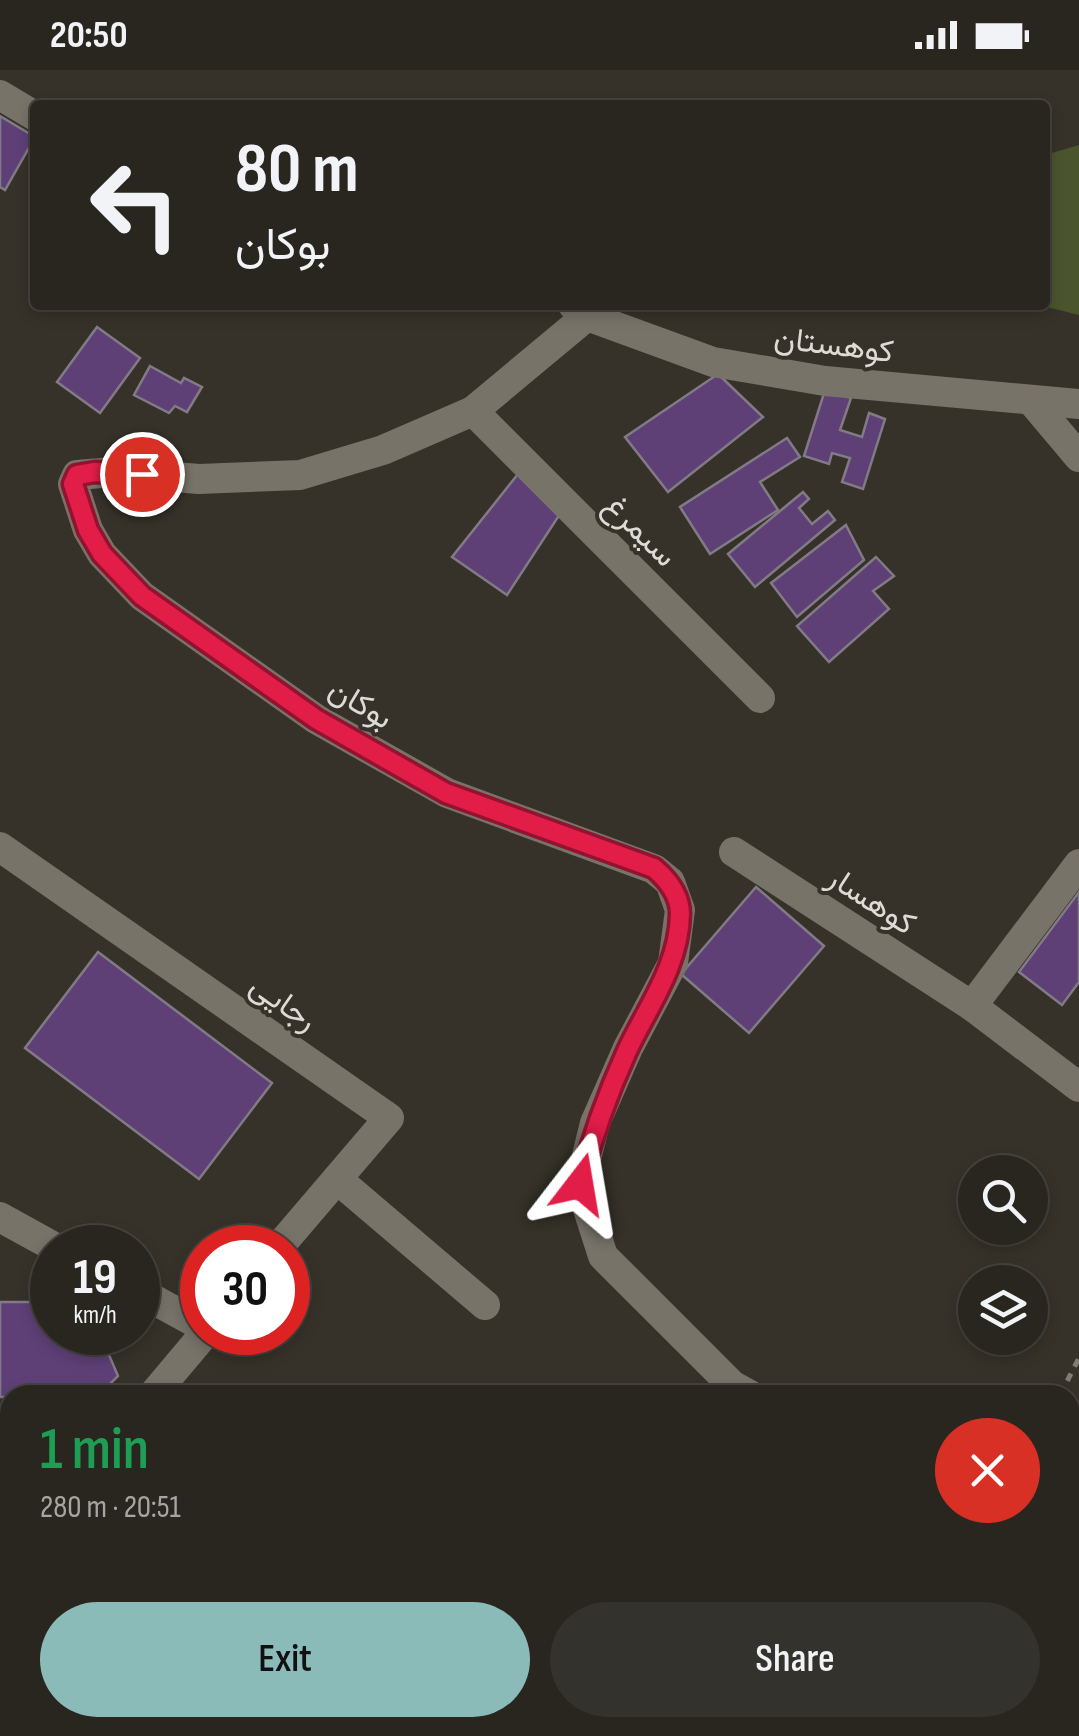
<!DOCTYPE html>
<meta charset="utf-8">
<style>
body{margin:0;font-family:"Sofia Sans Condensed",Vazirmatn,sans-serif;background:#34322c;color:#f1f3f6;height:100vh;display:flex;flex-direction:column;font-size:38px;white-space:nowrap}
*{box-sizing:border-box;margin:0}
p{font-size:32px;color:#a5a5a4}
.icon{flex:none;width:55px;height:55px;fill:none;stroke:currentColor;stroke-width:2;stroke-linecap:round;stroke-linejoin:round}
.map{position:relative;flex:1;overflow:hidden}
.panel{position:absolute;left:0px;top:1315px;width:1080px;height:352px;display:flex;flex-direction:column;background:#28261f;border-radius:30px 30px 0 0;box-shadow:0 5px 15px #0003,0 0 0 2px #44433d}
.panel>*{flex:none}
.guide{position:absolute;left:30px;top:30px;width:1020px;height:210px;border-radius:10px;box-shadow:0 5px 15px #0003,0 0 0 2px #44433d;background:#28261f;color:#f1f3f6;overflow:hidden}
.buttons{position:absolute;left:958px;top:1085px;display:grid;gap:20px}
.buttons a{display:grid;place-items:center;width:90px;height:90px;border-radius:50%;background:#28261f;box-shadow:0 5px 15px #0003,0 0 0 2px #44433d;font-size:50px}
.speed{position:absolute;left:30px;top:1155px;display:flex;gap:20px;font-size:50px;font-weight:700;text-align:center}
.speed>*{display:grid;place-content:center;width:130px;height:130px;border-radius:50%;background:#28261f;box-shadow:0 5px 15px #0003,0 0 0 2px #44433d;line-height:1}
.speed small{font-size:25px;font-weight:400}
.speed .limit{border:15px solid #d22;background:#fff;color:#111}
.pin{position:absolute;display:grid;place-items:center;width:85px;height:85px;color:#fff;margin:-42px;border:5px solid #fff;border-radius:50%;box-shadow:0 2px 10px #0007}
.me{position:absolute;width:110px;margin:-55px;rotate:14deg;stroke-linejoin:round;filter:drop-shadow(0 0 8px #0008)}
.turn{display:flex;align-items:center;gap:35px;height:210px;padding:0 40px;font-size:45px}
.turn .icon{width:130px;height:130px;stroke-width:2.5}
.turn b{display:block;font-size:70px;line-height:85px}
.round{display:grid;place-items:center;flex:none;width:105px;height:105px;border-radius:52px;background:#34322c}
.head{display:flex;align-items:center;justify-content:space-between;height:170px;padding:0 40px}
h1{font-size:60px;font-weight:600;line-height:75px;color:#1e9e55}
.button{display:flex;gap:20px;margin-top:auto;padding:20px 40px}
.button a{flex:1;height:115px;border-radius:60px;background:#8bbbb9;color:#111;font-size:40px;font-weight:600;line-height:115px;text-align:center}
.button a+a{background:#34322c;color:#f1f3f6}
.status{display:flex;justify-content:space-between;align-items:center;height:70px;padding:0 50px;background:#28261f;direction:ltr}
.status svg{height:28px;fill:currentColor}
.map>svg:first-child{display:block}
</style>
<div class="status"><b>20:50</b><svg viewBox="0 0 49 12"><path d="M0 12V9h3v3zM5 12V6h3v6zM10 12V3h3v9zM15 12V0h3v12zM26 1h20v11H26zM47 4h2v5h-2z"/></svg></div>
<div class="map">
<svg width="1079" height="1666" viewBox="0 0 1079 1666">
<rect width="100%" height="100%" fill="#363229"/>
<path fill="#4a542d" d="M1079,75V245L1039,235H1045V85Z"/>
<g fill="#5e4077" stroke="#807b85" stroke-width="2.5">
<path d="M0,46L35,67L5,120L0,117Z"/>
<path d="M97,257L140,288L100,343L57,312Z"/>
<path d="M150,296L181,313L184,308L202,317L187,342L175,336L169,343L134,325Z"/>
<path d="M718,304L763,347L668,422L625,367Z"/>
<path d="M825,320L851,328L840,360L862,367L869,343L885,349L863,419L842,412L850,388L832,383L829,394L804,386Z"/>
<path d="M787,368L800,387L760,412L778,440L710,484L680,437Z"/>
<path d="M518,404L560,444L507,525L452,487Z"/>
<path d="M803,422L809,429L799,438L812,454L828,441L835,450L755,517L728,484Z"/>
<path d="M846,455L864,490L797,547L771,513Z"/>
<path d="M876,487L894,506L873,521L889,539L829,592L797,556Z"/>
<path d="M756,817L824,876L749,963L681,904Z"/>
<path d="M1079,822V912L1062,935L1019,902Z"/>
<path d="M98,882L272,1013L199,1109L25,978Z"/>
<path d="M0,1232H39L52,1243V1262H86L92,1277L109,1285L118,1306L99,1325L0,1327Z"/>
<path d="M1070,1587L1079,1593V1648L1071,1660L1067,1658H1070Z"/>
<path d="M411,1658H441L434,1666H425Z"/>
<path d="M958,1658H987L981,1666H970Z"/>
</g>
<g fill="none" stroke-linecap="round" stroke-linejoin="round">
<path stroke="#817d76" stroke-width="5" stroke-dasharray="8 8" stroke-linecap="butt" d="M1060,1325L1079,1288"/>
<g stroke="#787369" stroke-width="30">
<path d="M0,25L35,46"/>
<path d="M573,235L587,246L713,292L825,311L1079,334"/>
<path d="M587,246L473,341L383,380L300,405L199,409L114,402L77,405L73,414L88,460L102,484L142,526L316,649L447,723L654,799L670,812L680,840L673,893L628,978L595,1053L580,1114L603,1186L732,1315L750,1325"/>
<path d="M1031,330L1079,387"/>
<path d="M473,341L760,628"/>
<path d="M0,777L389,1048L278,1178"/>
<path d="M734,782L972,936"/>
<path d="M1079,794L972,936L1079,1017"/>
<path d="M337,1109L485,1235"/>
<path d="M0,1147L56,1178"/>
<path d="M138,1221L202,1256"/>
<path d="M153,1325L206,1262"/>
<path d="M0,1446L10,1449"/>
<path d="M1070,1530L1079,1538"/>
<path d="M169,1658L278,1666"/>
<path d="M7,1666L3,1645L10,1486"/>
</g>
</g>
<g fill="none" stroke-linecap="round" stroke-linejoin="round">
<defs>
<path id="route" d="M142,404L95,402L77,405L73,414L88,460L102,484L142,526L316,649L446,723L654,798C668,810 680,825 680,844C679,896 648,936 627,981C607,1025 592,1067 580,1114"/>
</defs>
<use href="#route" stroke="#92132f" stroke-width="25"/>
<use href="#route" stroke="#e11d48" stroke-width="18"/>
</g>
<g text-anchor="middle" stroke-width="8" stroke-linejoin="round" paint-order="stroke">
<g font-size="32" fill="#dddbd5" stroke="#363229">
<text transform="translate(834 274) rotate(7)" y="11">کوهستان</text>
<text transform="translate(641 460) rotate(45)" y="11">سیمرغ</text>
<text transform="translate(361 633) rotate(31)" y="11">بوکان</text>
<text transform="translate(872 830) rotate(33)" y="11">کوهسار</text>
<text transform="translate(284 932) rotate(35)" y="11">رجایی</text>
</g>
</g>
</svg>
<div class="buttons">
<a><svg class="icon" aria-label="search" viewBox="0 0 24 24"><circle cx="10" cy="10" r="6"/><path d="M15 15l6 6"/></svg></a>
<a><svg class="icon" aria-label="layers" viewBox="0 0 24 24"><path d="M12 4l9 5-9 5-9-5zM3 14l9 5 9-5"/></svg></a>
</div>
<div class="speed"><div>19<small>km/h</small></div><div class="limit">30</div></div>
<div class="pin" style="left:142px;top:404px;background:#d93025"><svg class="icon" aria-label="arrive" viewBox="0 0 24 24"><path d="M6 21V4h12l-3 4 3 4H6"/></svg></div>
<svg class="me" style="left:580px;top:1114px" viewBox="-20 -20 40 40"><path d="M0-17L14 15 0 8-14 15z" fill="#e11d48" stroke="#fff" stroke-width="4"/></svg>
<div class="guide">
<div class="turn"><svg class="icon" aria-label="left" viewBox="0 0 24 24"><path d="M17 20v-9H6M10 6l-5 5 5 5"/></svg><div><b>80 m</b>بوکان</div></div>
</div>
<section class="panel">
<div class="head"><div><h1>1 min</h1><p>280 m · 20:51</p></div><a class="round" style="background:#d93025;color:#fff"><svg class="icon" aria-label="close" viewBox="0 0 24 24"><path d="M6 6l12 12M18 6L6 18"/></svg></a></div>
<div class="button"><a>Exit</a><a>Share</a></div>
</section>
</div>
